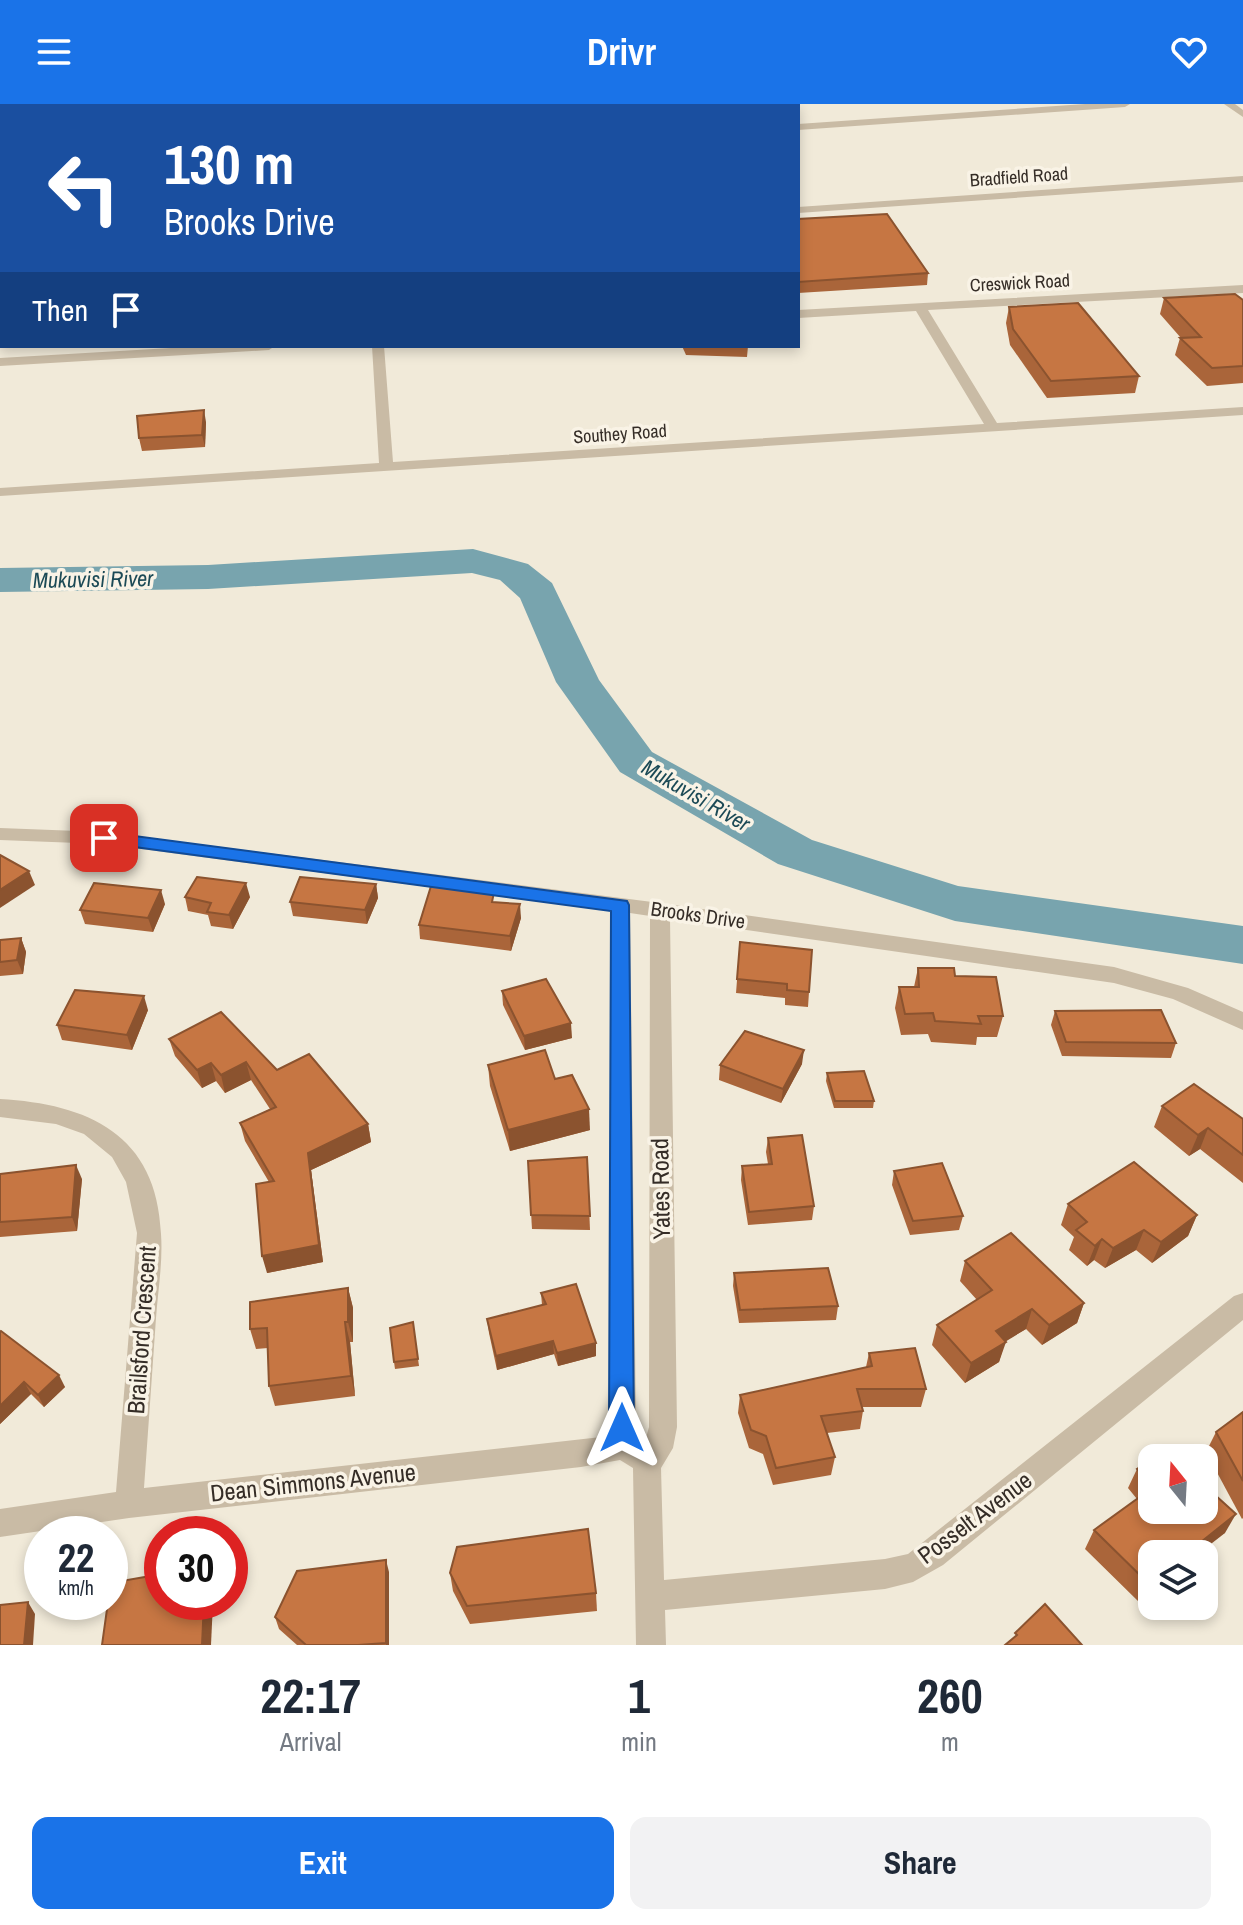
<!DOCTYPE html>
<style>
body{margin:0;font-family:"Archivo Narrow",sans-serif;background:#f2f2f3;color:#1f2937;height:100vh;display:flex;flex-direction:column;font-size:30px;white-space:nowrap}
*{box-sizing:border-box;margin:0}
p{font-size:26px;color:#747a83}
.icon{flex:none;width:44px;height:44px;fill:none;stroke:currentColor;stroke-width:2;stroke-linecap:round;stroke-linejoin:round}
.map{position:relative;height:1541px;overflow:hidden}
.drawer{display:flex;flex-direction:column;background:#fff;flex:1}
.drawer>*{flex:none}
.banner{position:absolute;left:0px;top:0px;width:800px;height:244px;box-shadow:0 4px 12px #0003;background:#1a4fa0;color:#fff;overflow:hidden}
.needle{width:52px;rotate:342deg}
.controls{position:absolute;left:1138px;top:1340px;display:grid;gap:16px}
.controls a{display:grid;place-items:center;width:80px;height:80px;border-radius:16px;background:#fff;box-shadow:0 4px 12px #0003;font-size:40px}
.speed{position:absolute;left:24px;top:1412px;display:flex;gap:16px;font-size:40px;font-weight:700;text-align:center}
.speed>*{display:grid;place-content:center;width:104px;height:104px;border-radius:50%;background:#fff;box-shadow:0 4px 12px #0003;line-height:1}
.speed small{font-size:20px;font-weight:400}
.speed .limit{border:12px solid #d22;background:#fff;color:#111}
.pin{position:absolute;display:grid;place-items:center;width:68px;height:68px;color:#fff;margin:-34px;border-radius:16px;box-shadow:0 4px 12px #0006}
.me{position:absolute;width:88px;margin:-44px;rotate:0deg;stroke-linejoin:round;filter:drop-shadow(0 0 6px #0008)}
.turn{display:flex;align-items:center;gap:28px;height:168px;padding:0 32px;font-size:36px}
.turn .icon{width:104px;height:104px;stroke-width:2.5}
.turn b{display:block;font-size:56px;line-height:68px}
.then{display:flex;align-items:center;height:76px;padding:0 32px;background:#0003;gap:16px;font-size:30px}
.eta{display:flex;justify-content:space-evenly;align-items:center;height:136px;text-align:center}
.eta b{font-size:48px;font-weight:800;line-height:56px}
.button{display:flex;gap:16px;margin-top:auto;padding:16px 32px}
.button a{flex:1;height:92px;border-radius:16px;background:#1a73e8;color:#fff;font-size:32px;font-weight:800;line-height:92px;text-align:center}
.button a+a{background:#f2f2f3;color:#1f2937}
header{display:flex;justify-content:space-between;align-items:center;height:104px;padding:0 32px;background:#1a73e8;color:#fff;font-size:36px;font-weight:800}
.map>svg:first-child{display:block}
</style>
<header><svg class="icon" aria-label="menu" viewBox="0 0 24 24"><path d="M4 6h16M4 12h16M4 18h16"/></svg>Drivr<svg class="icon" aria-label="heart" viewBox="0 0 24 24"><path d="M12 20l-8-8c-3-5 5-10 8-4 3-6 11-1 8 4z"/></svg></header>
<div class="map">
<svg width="1243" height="1541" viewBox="0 0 1243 1541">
<rect width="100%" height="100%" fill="#f1ead9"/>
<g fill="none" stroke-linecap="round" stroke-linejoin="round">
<path fill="#78a4ae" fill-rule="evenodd" d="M473,445L528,460L552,479L599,576L652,648L812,736L958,782L1243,822V860L955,817L778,760L620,668L556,578L520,494L500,476L472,469L208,485L0,488V464L208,461Z"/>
<g fill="#c9bba5" fill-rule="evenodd">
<path d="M553,0H563L564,2H554Z"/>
<path d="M775,0H785L786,2H776Z"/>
<path d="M1085,0H1130L1125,3L798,26V20Z"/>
<path d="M1224,0H1235L1243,6V13Z"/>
<rect x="0" y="57" width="2" height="6"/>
<path d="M1243,72V78L798,109V103Z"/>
<rect x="0" y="150" width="2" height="6"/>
<path d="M1243,181V189L928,206L997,319L1243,303V311L0,392V384L379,359L372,242H384L393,358L984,320L916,207L798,214V206Z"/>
<path d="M205,242H275L269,246L0,262V254Z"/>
<path d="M0,724L104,728L660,799L1114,863L1188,884L1243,908V926L1173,895L1114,879L670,815L677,1323L673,1344L661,1364L664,1476L885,1455L908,1450L1234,1192L1243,1189V1216L943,1461L913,1478L885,1485L665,1506L666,1541H636L633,1364L620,1356L581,1363L129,1414L0,1433V1405L116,1388L137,1129L126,1078L112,1053L84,1030L56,1020L0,1013V995C88,1000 157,1030 161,1130C163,1157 158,1187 156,1214C152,1271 148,1328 144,1384L610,1332V807L104,740L0,736ZM630,809L650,812L649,1323L644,1341L638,1335L636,1324Z"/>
</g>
</g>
<g fill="#aa653a">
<path d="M798,115L928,169L927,181L798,189Z"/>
<path d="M1164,194L1243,196V279L1207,282L1175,251L1180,234H1181L1160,210Z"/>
<path d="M1009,203L1139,272L1135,289L1047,294L1010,241L1006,219Z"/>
<path d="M682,242H748L747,253L686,251Z"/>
<path d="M206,318L205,343L142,347L139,334Z"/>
<path d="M376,780L378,794L367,820L293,812L290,798Z"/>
<path d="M185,793H250L233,825L211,822L208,811L188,807Z"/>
<path d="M495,798L521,814L511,847L420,835L419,821Z"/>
<path d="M165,800L153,828L85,820L80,806Z"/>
<path d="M21,834L26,848L23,870L0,872V836Z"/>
<path d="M740,838L809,888L808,903L785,901V894L736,889Z"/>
<path d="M918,864L955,872L1003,912L997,933H977L976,941L931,938L928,930L901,931L895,904L899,883H914Z"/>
<path d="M502,887L572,934L525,946L503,901Z"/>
<path d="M148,906L132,946L62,936L57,921Z"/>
<path d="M1055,907L1176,939L1171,954L1062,952L1051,921Z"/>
<path d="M169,935L277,966L368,1020L371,1038L311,1066L323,1158L267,1169L269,1078L245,1037L240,1019L270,1005L251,976L225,989L216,977L202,984L175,952Z"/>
<path d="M802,960L781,999L719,976L720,961Z"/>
<path d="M488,961L555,975L590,1026L510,1047L490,982Z"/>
<path d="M827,969L874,997L873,1004H834L826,977Z"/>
<path d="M1162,1002L1243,1015V1079L1200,1045L1189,1052L1154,1023Z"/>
<path d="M768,1034L814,1102L812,1116L748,1121L741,1076L742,1062L768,1060L766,1048Z"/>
<path d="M587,1053L590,1126L532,1125L528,1057Z"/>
<path d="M894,1067L963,1112L959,1126L910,1131L892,1081Z"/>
<path d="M0,1070L82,1075L77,1127L0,1133Z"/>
<path d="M1068,1100L1197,1111L1188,1132L1152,1159L1136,1146L1105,1164L1094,1156L1087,1162L1069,1146L1074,1133L1061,1121Z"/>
<path d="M965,1157L1084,1199L1077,1219L1042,1241L1026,1225L1005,1237L999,1258L965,1279L932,1241L937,1221L977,1196L960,1177Z"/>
<path d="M734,1169L838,1202L836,1216L739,1219L733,1182Z"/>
<path d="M348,1184L353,1204V1238H350L355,1292L275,1302L269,1282L268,1244L256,1245L250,1225Z"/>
<path d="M541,1189L596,1239V1252L558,1262L554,1250L497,1266L489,1229L487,1215L542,1201Z"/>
<path d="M413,1218L419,1262L395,1265L394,1258Z"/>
<path d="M0,1228L65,1283L44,1303L31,1290L0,1320Z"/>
<path d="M869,1249L926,1285L921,1303H862L863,1307L860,1325L827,1329L835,1353L831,1371L773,1381L763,1350L749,1344L738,1309L740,1291L866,1263Z"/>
<path d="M1243,1308V1414L1242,1415L1206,1348L1216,1328Z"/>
<path d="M1137,1365L1225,1429L1152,1450V1487L1139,1498L1085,1445L1094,1426L1137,1395L1128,1384Z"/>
<path d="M389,1468V1541H297L279,1525L275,1513Z"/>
<path d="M450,1469L596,1489L597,1507L470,1520L453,1487Z"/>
</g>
<g fill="#8b532f">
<rect x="0" y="218" width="2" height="12"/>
<path d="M204,306L206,318L205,343L202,331Z"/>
<path d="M29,767L35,781L0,804V786Z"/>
<path d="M246,779L250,793L233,825L229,811Z"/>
<path d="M376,780L378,794L367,820L365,806Z"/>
<path d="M161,786L165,800L153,828L148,814Z"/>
<path d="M520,800L521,814L511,847L510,832Z"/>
<path d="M21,834L26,848L23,870L17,856Z"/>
<path d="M144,892L148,906L132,946L127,931Z"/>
<path d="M571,919L572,934L525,946L524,932Z"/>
<path d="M804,946L802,960L781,999L783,985Z"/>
<path d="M246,958L251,976L225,989L221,971Z"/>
<path d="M211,959L216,977L202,984L197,966Z"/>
<path d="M589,1005L590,1026L510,1047L508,1026Z"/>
<path d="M368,1020L371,1038L311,1066L323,1158L267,1169L262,1152L308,1049Z"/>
<path d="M1208,1024L1200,1045L1189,1052L1198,1031Z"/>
<path d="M76,1061L82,1075L77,1127L72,1113Z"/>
<path d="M1197,1111L1188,1132L1152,1159L1161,1138Z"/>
<path d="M1144,1126L1136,1146L1105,1164L1113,1144Z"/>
<path d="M1102,1135L1094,1156L1087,1162L1095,1142Z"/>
<path d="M348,1184L353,1204V1238L348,1218Z"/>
<path d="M1084,1199L1077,1219L1042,1241L1049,1221Z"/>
<path d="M1032,1205L1026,1225L990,1247L996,1227Z"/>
<path d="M345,1218L350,1238L355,1292L351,1272Z"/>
<path d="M553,1237L554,1250L497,1266L496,1252Z"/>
<path d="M1006,1238L999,1258L965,1279L971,1259Z"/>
<path d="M596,1239V1252L558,1262L557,1249Z"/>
<path d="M59,1271L65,1283L44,1303L38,1291Z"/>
<path d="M24,1278L31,1290L0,1320V1302Z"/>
<path d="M1236,1410L1225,1429L1198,1450H1186Z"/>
<path d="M386,1456L389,1468V1541H386Z"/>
<path d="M1152,1477V1487L1139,1498L1149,1480Z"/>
<path d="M28,1498L35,1510L33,1541H24Z"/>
<path d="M204,1498H213L211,1541H202Z"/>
</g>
<g fill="#c67643" stroke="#8b532f" stroke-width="2">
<path d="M887,110L928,169L798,178V115Z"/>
<path d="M2,178V218H0V180Z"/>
<path d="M1235,190L1243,196V262L1212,264L1180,234L1201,233L1164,194Z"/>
<path d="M1078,199L1139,272L1051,277L1013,225L1009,203Z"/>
<path d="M204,306L202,331L139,334L137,312Z"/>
<path d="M0,751L29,767L0,786Z"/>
<path d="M197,773L246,779L229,811L207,808L211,799L185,793Z"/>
<path d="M300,773L376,780L365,806L290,798Z"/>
<path d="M94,779L161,786L148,814L80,806Z"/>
<path d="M431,782L494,788L492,798L520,800L510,832L419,821Z"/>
<path d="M21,834L17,856L0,858V836Z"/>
<path d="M740,838L812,846L809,888L787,886V880L737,875Z"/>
<path d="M918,864H954L955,872L996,873L1003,912H978L981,920L935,917L933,909L905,910L899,883H919Z"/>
<path d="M546,875L571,919L524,932L502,887Z"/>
<path d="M75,886L144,892L127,931L57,921Z"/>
<path d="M1161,906L1176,939L1066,938L1055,907Z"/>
<path d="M221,908L277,966L309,950L368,1020L308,1049L319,1141L262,1152L256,1080L274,1077L240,1019L276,1003L246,958L221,971L211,959L197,966L169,935Z"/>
<path d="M745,927L804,946L783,985L720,961Z"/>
<path d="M545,946L555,975L572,971L589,1005L508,1026L488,961Z"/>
<path d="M864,967L874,997H835L827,969Z"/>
<path d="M1194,980L1243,1015V1051L1208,1024L1198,1031L1162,1002Z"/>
<path d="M802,1031L814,1102L749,1108L742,1062L772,1060L768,1034Z"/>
<path d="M587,1053L590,1112L531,1111L528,1057Z"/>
<path d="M1134,1058L1197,1111L1161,1138L1144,1126L1113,1144L1102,1135L1095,1142L1076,1126L1087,1118L1068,1100Z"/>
<path d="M942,1059L963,1112L913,1117L894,1067Z"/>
<path d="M76,1061L72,1113L0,1118V1070Z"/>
<path d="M1011,1129L1084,1199L1049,1221L1032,1205L996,1227L1006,1238L971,1259L937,1221L992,1186L965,1157Z"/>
<path d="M828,1164L838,1202L740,1206L734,1169Z"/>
<path d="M576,1180L596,1239L557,1249L553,1237L496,1252L487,1215L546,1200L541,1189Z"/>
<path d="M348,1184V1218H345L351,1272L269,1282L267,1224L250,1225V1198Z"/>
<path d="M413,1218L418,1255L394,1258L390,1224Z"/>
<path d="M1,1227L59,1271L38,1291L24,1278L0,1302V1228Z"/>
<path d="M915,1244L926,1285H857L863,1307L821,1312L835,1353L776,1364L766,1332L751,1326L740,1291L872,1262L869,1249Z"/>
<path d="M1243,1308V1377L1216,1328Z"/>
<path d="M1165,1346L1174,1354H1154Z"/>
<path d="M1152,1355V1406H1204V1381L1236,1410L1186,1450H1152V1477L1149,1480L1094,1426L1152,1384L1137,1365Z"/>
<path d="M588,1425L596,1489L467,1502L450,1469L457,1443Z"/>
<path d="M386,1456V1539L358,1541H306L275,1513L297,1467Z"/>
<path d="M162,1470V1498H204L202,1541H102L108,1498H110V1479Z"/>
<path d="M28,1498L24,1541H0V1501Z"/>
<path d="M1045,1500L1082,1541H1005L1017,1531L1015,1529Z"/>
</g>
<path fill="#1a73e8" stroke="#114b97" stroke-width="2" d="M104,728L627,797L629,801L634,1324L631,1333L622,1336L613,1333L609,1324L611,807L97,738L95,734Z"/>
<g text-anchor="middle" stroke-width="7" stroke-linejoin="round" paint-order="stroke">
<g font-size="18" fill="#352d27" stroke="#f9f3e6">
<text transform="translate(1019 73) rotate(-4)" y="6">Bradfield Road</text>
<text transform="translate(1020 179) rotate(-3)" y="6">Creswick Road</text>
<text transform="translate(620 330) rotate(-4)" y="6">Southey Road</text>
</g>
<g font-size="20" fill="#352d27" stroke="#f9f3e6">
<text transform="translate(698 811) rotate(8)" y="7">Brooks Drive</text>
</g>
<g font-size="22" font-style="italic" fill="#1c4a56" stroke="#f9f3e6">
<text transform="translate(93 475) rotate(-1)" y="8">Mukuvisi River</text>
<text transform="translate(696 691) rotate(30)" y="8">Mukuvisi River</text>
</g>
<g font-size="24" fill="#352d27" stroke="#f9f3e6">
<text transform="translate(661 1085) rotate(-91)" y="8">Yates Road</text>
<text transform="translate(142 1226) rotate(-86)" y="8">Brailsford Crescent</text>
<text transform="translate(313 1379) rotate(-6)" y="8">Dean Simmons Avenue</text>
<text transform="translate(975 1414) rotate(-37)" y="8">Posselt Avenue</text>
</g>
</g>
</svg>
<div class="controls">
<a><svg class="needle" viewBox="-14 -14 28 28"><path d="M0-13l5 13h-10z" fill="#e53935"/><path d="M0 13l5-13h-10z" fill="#747a83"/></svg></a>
<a><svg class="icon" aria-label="layers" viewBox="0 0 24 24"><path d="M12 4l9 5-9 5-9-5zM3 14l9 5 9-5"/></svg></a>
</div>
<div class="speed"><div>22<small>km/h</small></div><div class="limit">30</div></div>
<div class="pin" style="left:104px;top:734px;background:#d93025"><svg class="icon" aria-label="arrive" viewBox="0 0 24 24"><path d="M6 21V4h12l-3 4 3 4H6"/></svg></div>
<svg class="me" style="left:622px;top:1324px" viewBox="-20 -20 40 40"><path d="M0-17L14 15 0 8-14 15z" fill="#1a73e8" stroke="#fff" stroke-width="4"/></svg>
<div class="banner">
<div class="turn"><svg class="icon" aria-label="left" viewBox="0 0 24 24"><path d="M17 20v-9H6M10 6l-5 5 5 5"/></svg><div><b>130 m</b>Brooks Drive</div></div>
<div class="then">Then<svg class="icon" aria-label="arrive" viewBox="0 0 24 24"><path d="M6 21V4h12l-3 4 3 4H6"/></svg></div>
</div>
</div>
<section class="drawer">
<div class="eta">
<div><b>22:17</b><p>Arrival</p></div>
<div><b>1</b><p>min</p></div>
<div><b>260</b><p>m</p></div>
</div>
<div class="button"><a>Exit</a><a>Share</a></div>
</section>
